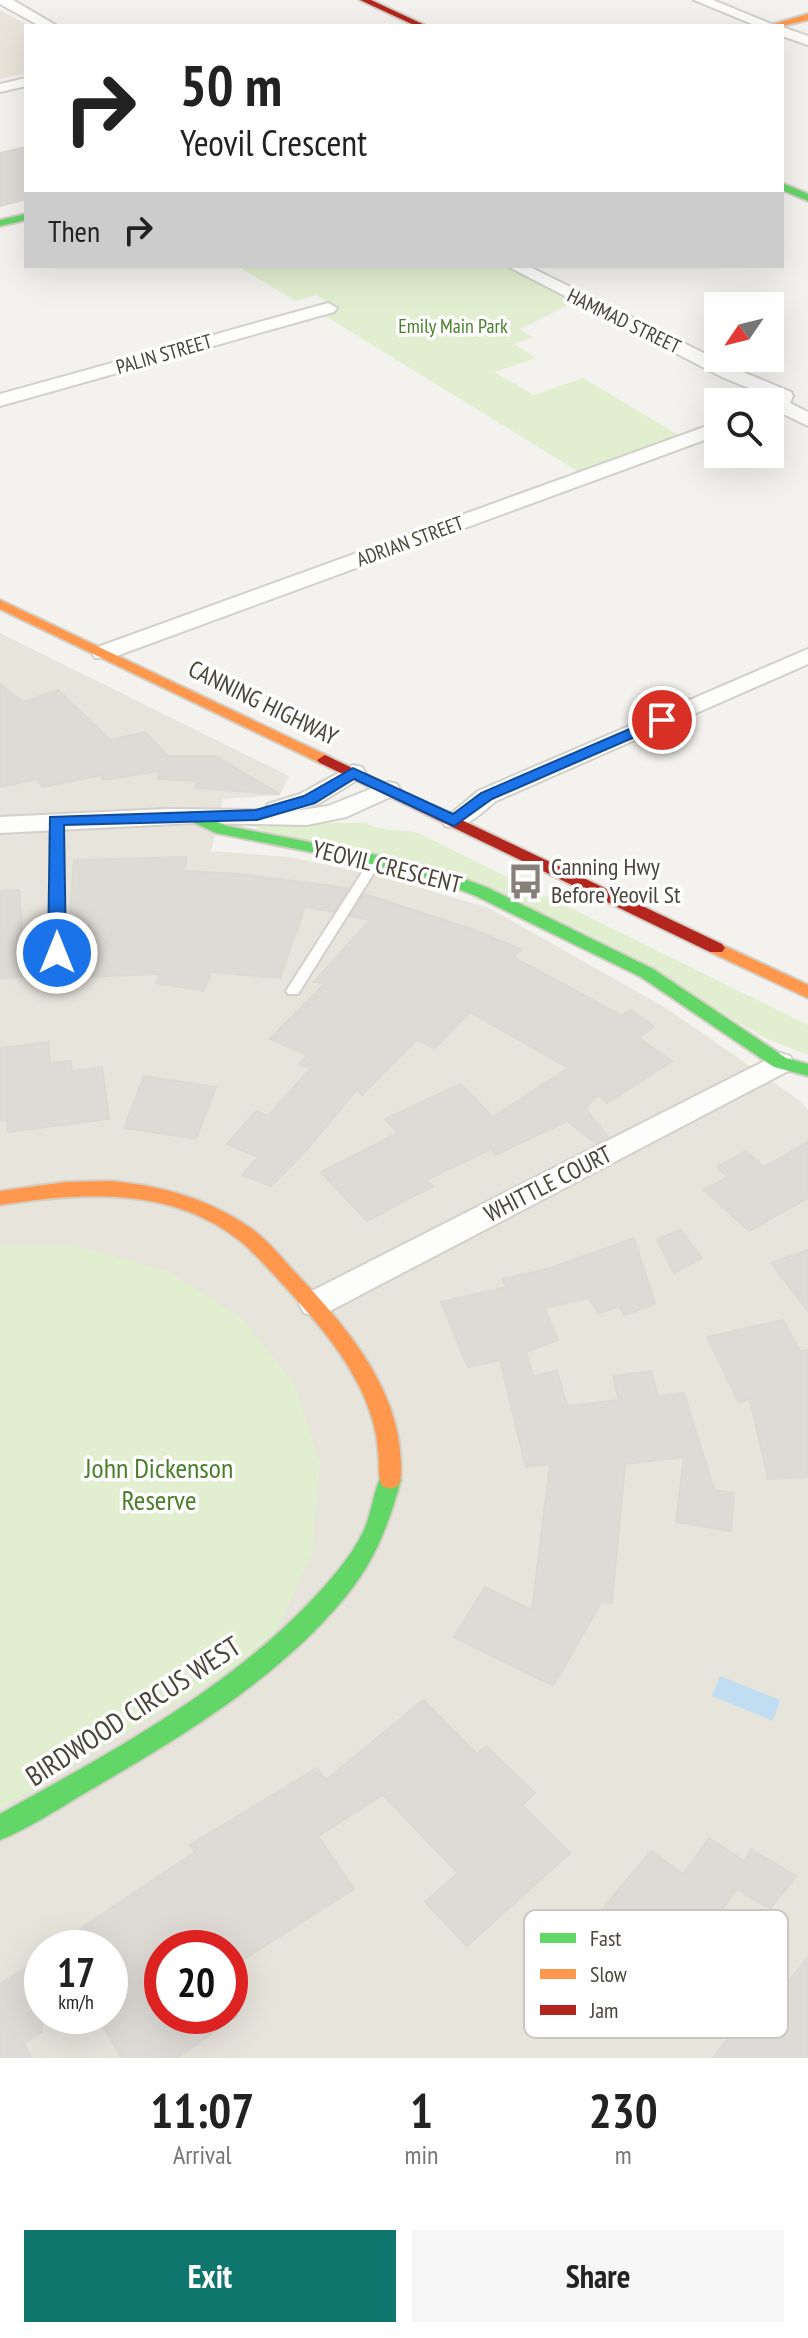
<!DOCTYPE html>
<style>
body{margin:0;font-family:"PT Sans Narrow",sans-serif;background:#f6f6f6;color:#222;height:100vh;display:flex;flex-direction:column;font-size:30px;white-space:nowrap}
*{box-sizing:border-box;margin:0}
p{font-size:26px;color:#767676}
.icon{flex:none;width:44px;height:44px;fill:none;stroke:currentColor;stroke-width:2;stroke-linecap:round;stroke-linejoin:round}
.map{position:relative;height:2058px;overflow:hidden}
.drawer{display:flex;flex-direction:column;background:#fff;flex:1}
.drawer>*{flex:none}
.guide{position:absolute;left:24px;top:24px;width:760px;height:244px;border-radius:0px;box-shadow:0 8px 32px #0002;background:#fff;color:#222;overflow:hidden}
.needle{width:52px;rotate:235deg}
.controls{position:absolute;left:704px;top:292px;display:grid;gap:16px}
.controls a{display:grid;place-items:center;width:80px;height:80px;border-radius:0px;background:#fff;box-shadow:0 8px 32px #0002;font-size:40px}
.speed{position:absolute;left:24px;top:1930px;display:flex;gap:16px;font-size:40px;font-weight:700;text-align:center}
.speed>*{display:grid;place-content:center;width:104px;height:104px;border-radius:50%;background:#fff;box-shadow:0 8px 32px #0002;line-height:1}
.speed small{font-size:20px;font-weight:400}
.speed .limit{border:12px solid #d22;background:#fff;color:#111}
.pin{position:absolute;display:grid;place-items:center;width:68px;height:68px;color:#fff;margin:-34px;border:4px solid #fff;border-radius:50%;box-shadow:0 2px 8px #0007}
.me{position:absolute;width:88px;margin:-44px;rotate:0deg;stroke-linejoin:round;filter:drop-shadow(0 0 6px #0008)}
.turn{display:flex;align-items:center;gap:28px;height:168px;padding:0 24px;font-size:36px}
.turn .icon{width:104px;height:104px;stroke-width:2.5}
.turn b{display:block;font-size:56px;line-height:68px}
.then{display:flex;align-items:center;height:76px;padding:0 24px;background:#0003;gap:16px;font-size:30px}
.eta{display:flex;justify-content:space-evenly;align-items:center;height:136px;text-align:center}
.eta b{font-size:48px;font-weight:600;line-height:56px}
.primary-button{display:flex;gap:16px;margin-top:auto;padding:16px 24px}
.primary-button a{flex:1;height:92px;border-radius:0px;background:#0f766e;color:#fff;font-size:32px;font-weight:600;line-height:92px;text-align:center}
.primary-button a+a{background:#f6f6f6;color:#222}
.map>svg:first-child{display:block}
</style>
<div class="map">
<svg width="808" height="2058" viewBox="0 0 808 2058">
<rect width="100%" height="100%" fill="#f4f2ee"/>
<path fill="#e7e4dc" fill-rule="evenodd" d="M0,633L289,776L280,795L223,799L211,851L289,857L384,877L489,908L666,1008L799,1100L808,1110V2058H0ZM42,1948H110V2016H42ZM162,1948H230V2016H162Z"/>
<path fill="#eae5da" d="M0,10L29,26H26V73L0,79Z"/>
<g fill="#e1eecf">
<path d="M237,266H507L576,301L520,329L533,337L514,344L536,358L494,372L534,395L583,378L680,436L579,472L322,314L338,309L316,295L296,301Z"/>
<path d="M279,823H366C379,832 402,829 418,833L808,1025V1055L765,1038L579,929L256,828L261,824Z"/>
<path d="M0,1245L78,1246L167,1271L240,1317L294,1383L320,1464L312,1554L269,1646L0,1809Z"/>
</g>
<path fill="#c0ddf1" d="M720,1676L780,1700L773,1721L712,1696Z"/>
<g fill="#dedbd6" stroke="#dcd9d4" stroke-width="2">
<path d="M26,147V199L0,206V153Z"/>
<path d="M0,684L23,702L58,690L110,740L145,732L168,756H215L280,794L195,788L197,781L158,779L159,771L103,780L101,775L42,787L38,779L0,787Z"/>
<path d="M187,857L184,871L239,874L348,888L333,912L305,907L280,978L211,972L204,991L156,983L160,974L55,978L57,960L67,953L74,860Z"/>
<path d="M19,890L26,976L0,979V891Z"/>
<path d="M364,894L472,929L521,949L513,957L622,1016L630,1010L654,1026L639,1038L672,1061L607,1103L598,1095L585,1108L608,1137L596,1143L567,1121L496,1155L491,1149L426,1180L433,1186L367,1221L321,1172L398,1133L385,1119L461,1084L493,1117L568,1068L470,1012L435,1048L417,1040L362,1095L357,1089L305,1152L271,1186L242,1175L258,1157L227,1144L256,1111L268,1116L311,1068L299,1064L308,1055L270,1039L325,983L314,982L370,920L350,916Z"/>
<path d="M48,1042L50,1063L71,1061L72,1071L102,1067L109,1119L8,1132L7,1120L0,1121V1048Z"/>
<path d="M144,1076L216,1087L196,1139L124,1128Z"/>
<path d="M808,1142V1198L749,1231L704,1190L728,1177L717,1167L746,1151L764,1167Z"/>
<path d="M681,1230L702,1258L674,1273L657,1239Z"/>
<path d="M634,1238L655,1304L625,1315L619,1306L599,1313L588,1298L544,1308L558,1340L526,1352L533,1376L557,1371L567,1406L619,1400L613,1376L651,1371L658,1396L684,1393L714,1490L734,1493L731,1531L676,1522L684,1457L625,1464L612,1603L602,1601L553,1686L454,1637L485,1587L532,1610L550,1464L526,1467L500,1360L468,1367L441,1302L507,1287L502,1279L551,1268Z"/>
<path d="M808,1250V1311L771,1263Z"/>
<path d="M783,1320L800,1351L808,1350V1477L768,1479L750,1399L739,1402L707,1337Z"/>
<path d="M423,1700L477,1754L486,1746L535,1793L522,1805L570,1853L467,1946L425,1902L458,1873L383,1795L318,1836L354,1889L230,1968V1948H162V2016H237L177,2058H122L97,2016H110V1948H52L195,1852L190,1845L317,1768L326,1780Z"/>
<path d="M709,1838L744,1861L751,1849L796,1876L770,1909L737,1889L707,1931L714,1939L711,1945L730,1958L707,1985L664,1950L646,1973L589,1925L651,1851L683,1874Z"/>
<path d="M808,1957V2058H713L775,1978L785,1986Z"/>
<path d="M42,1958V2032L24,2043L32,2058H0V1984Z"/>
</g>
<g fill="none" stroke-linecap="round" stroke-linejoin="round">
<defs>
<g id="lane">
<path d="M56,816L62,820L64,953L57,957L50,953V820Z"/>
<path d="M376,856L382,860L298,994H288L286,991L288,988L370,860Z"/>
</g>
<g id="street">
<path d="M0,0H13L57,26H40L0,4Z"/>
<path d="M694,0H713L776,26H757Z"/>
<path d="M782,27L808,36V45L782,36Z"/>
<path d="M26,78V86L0,92V84Z"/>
<path d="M507,266H528L736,369L791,392L793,396L790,403L808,412V426L773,409L771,405L773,398L722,377Z"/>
<path d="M328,303L337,308L334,312L0,406V394Z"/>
<path d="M718,422V435L111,658H95L92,653L95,648Z"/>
<path d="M808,649V664L496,801C481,813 465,831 445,826L442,821L478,791Z"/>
<path d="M353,765L362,767L365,772L362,777L318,804L295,811L328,806L388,782L397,784L400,789L397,794L346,817L307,825L194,823L0,833V817L166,809L265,810L268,804L300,794Z"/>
<path d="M780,1053L790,1056L794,1063L790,1070L326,1313L315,1316L304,1313L299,1304L304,1295Z"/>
</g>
<g id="fast">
<path d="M782,183L808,194V201L782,190Z"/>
<path d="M26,214V220L0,226V220Z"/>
<path d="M192,811L227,826L376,855L444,871L488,888L653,969L786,1058L808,1064V1076L774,1067L641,977L476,896L433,879L376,865L216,833L186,819L184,816Z"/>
<path d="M390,1471L398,1474L401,1480C389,1523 376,1559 347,1595C279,1679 178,1739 85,1793C58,1809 30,1828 0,1840V1814C108,1754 221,1694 308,1604C328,1583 350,1559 363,1532C372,1513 373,1492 382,1474Z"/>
</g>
<g id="slow">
<path d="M808,14V20L782,26H767Z"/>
<path d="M0,600L330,757L333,760L330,763H320L0,609Z"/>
<path d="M716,942L808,985V998L710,952L707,948Z"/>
<path d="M110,1181C157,1185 203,1197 243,1223C263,1235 277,1252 292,1269C342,1322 399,1385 401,1463C401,1472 402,1478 398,1486L390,1489L382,1486C377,1475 380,1463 378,1451C377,1431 370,1410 362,1392C344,1353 315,1320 287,1289C272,1273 257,1255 240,1241C172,1186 81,1192 0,1205V1191L66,1182Z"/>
</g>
<g id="jam">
<path d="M360,0H371L427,26H416Z"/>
<path d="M325,755L722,944L725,948L722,952H710L320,763L317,760Z"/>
</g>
</defs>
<use href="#lane" stroke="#d2d0cb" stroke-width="4"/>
<use href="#street" stroke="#d2d0cb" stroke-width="4"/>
<use href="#fast" stroke="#d3cfc5" stroke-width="4"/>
<use href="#slow" stroke="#d3cfc5" stroke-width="4"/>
<use href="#jam" stroke="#d3cfc5" stroke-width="4"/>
<use href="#lane" fill="#fdfdfc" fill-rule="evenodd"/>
<use href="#street" fill="#fdfdfc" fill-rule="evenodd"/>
<use href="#fast" fill="#63d668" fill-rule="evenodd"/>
<use href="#slow" fill="#ff974d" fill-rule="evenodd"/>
<use href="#jam" fill="#b3261e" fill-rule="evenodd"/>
</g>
<path fill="#1a73e8" stroke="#114b97" stroke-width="2" d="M662,715L667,716V723L492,799L454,826L354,779L315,803L257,820L64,825L66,953L57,959L48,953L50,817L256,810L304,796L353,768L453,814L481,793Z"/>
<defs>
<symbol id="bus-bare" viewBox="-9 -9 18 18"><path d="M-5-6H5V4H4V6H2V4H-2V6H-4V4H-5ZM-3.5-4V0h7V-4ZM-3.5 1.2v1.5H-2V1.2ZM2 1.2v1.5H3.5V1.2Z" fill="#868178" stroke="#fff" stroke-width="2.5" paint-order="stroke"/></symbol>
</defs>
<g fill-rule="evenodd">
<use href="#bus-bare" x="500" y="856" width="51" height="51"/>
</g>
<g text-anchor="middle" stroke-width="7" stroke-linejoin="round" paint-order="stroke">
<g font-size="20" fill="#4b4439" stroke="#fff">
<text transform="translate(624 321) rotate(26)" y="7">HAMMAD STREET</text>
<text transform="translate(164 354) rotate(-16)" y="7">PALIN STREET</text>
<text transform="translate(410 541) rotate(-20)" y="7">ADRIAN STREET</text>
</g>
<g font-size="20" fill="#4a7f2a" stroke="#fff">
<text x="453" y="333">Emily Main Park</text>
</g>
<g font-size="24" fill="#4b4439" stroke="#fff">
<text transform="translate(263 703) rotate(26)" y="8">CANNING HIGHWAY</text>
<text transform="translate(387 867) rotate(14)" y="8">YEOVIL CRESCENT</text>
<text transform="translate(548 1184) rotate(-27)" y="8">WHITTLE COURT</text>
</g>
<g font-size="24" fill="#4b4439" stroke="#fff" text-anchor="start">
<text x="551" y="875">Canning Hwy<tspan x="551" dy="28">Before Yeovil St</tspan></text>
</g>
<g font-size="28" fill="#4a7f2a" stroke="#fff">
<text x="159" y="1478">John Dickenson<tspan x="159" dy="32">Reserve</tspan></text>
</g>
<g font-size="28" fill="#4b4439" stroke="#fff">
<text transform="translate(133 1711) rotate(-33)" y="10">BIRDWOOD CIRCUS WEST</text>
</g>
</g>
<rect x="524" y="1910" width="264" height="128" rx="12" fill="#fff" stroke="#c9c7c4" stroke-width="2"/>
<rect x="540" y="1933" width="36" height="10" fill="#63d668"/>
<rect x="540" y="1969" width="36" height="10" fill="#ff974d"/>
<rect x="540" y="2005" width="36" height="10" fill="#b3261e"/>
<g font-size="22" fill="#4b4439">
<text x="590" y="1946">Fast</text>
<text x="590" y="1982">Slow</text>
<text x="590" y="2018">Jam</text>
</g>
</svg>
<div class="controls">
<a><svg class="needle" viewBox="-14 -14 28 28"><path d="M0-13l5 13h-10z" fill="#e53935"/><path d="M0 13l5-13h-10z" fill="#767676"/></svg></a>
<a><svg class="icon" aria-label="search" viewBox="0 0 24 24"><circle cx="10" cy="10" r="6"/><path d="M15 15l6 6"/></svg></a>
</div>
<div class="speed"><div>17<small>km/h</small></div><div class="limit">20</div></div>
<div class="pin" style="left:662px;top:720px;background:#d93025"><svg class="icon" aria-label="arrive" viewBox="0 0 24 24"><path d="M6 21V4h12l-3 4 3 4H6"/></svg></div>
<svg class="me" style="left:57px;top:953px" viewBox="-20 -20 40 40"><circle r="17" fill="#1a73e8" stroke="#fff" stroke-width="3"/><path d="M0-11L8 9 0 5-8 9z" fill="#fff"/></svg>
<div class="guide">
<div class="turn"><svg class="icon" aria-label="right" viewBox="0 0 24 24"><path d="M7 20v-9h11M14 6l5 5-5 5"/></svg><div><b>50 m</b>Yeovil Crescent</div></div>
<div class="then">Then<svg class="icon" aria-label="right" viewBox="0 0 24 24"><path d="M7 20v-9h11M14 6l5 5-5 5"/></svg></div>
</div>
</div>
<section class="drawer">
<div class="eta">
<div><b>11:07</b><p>Arrival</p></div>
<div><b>1</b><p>min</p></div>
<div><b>230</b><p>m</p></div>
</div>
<div class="primary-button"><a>Exit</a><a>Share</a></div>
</section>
